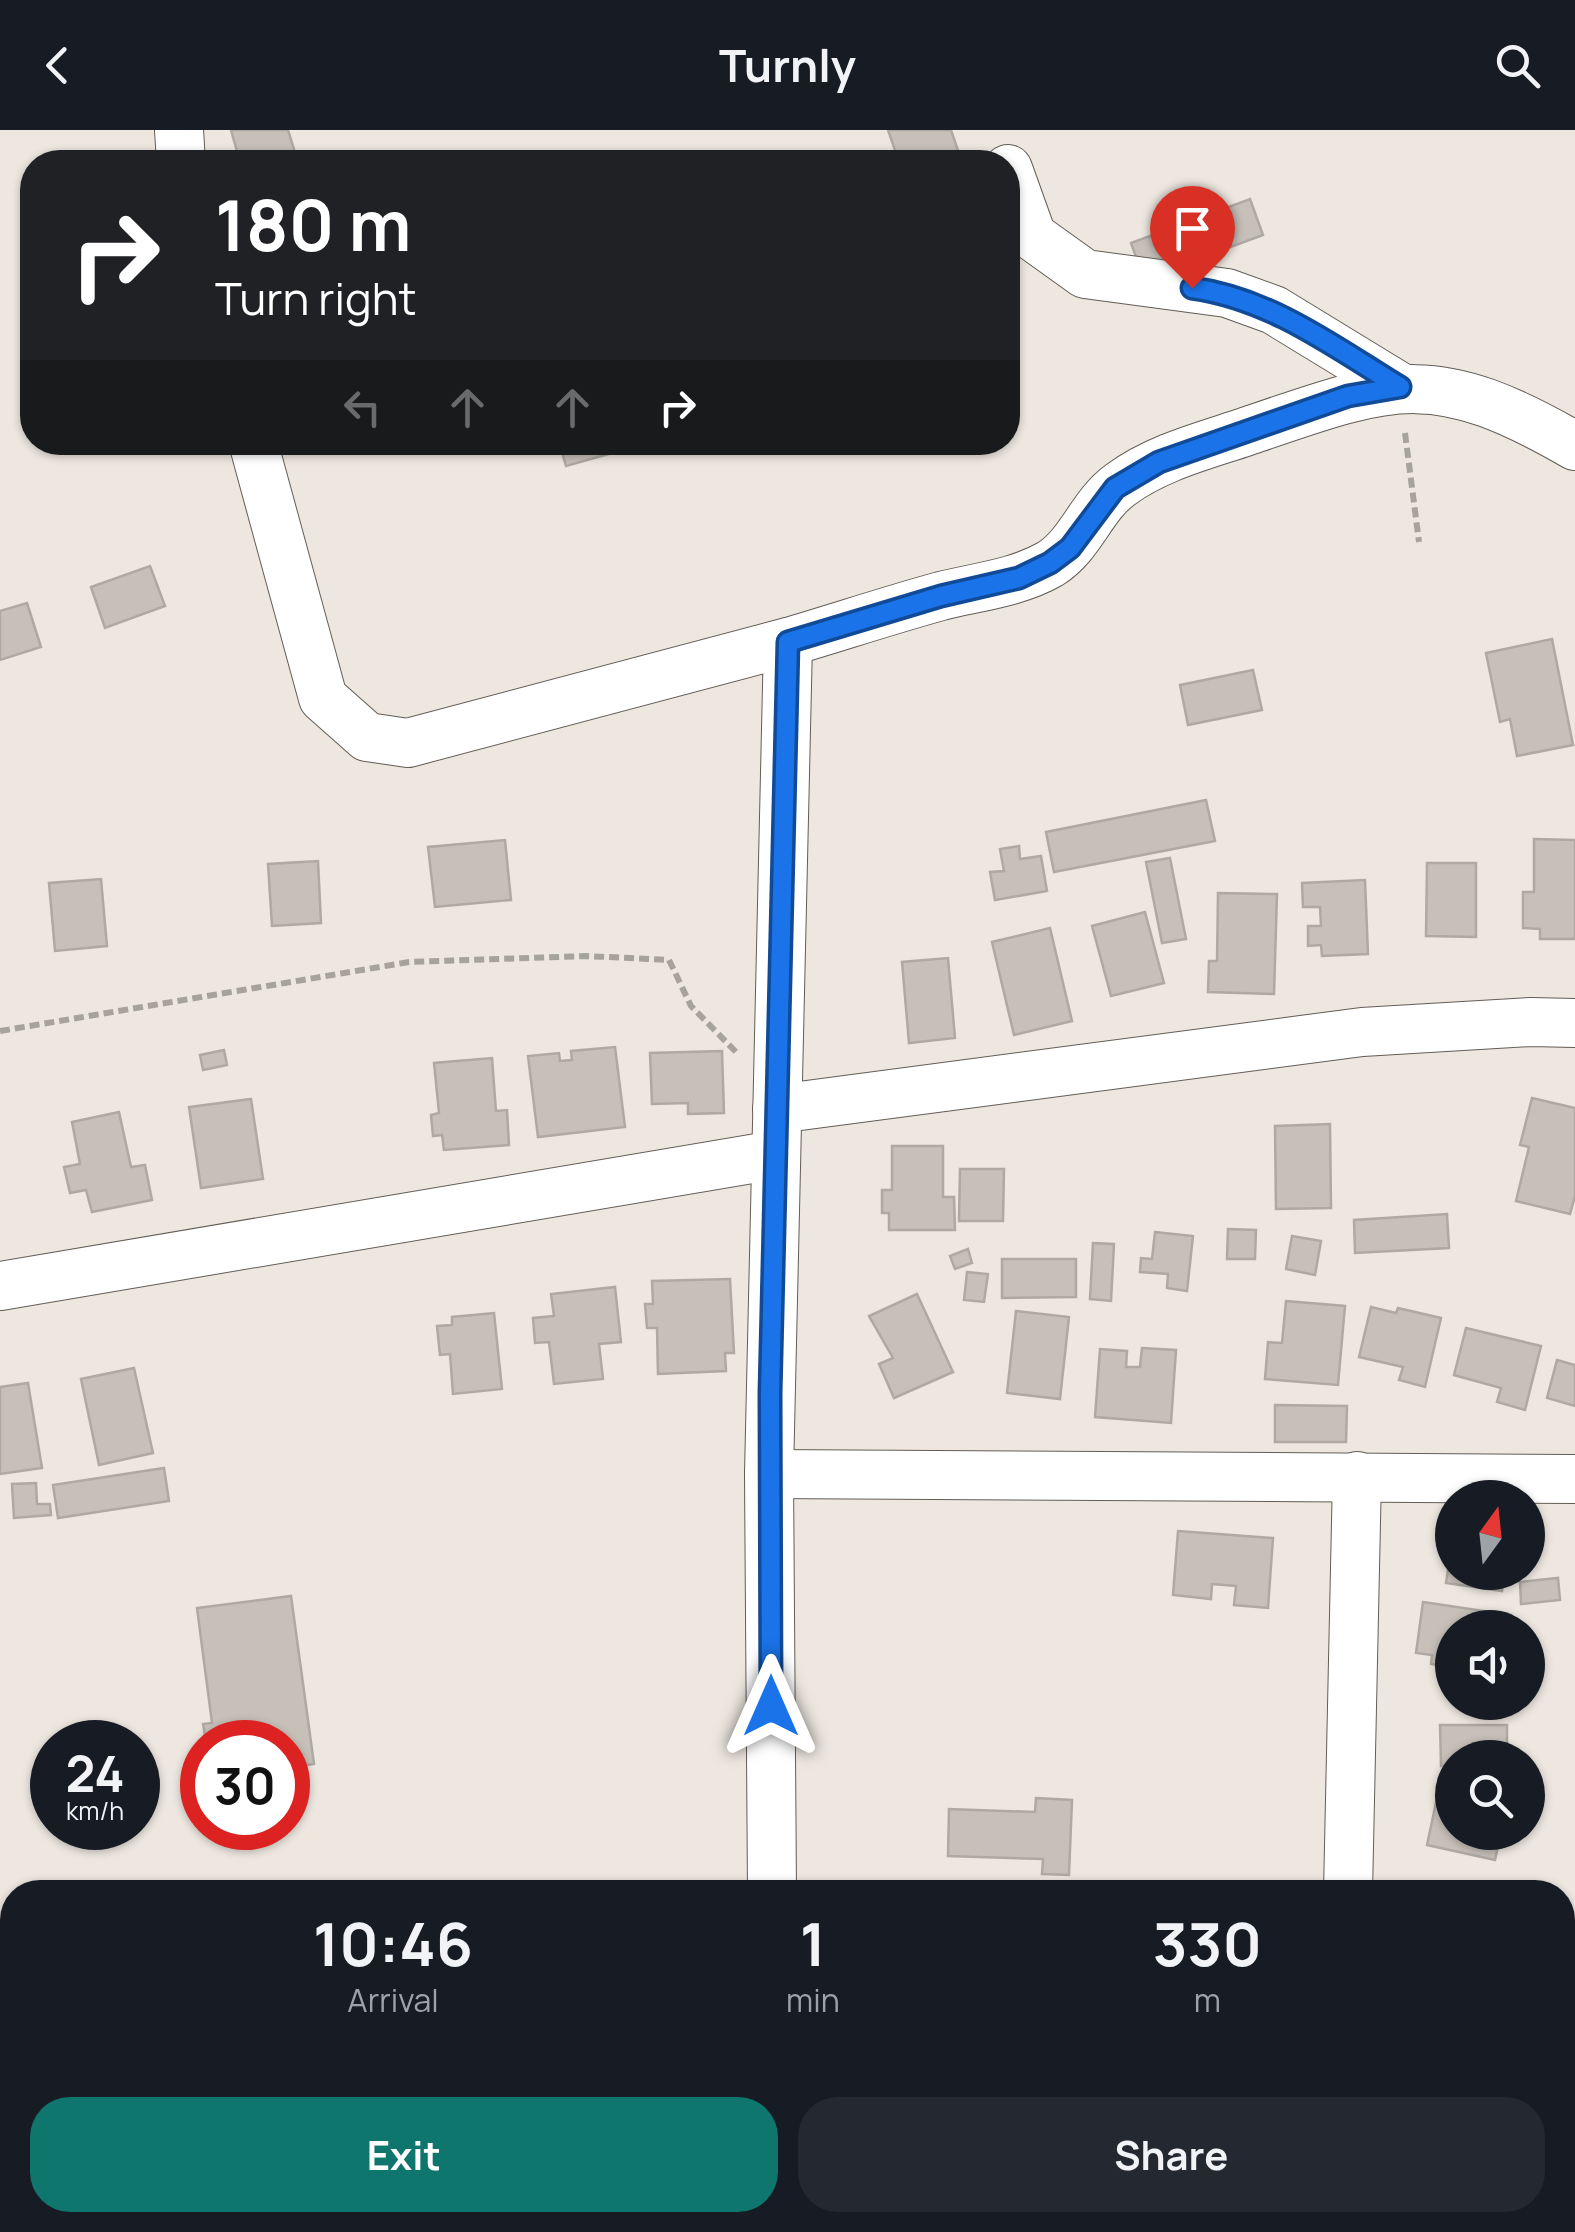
<!DOCTYPE html>
<style>
body{margin:0;font-family:Manrope,sans-serif;background:#242831;color:#f1f3f6;height:100vh;display:flex;flex-direction:column;font-size:38px;white-space:nowrap}
*{box-sizing:border-box;margin:0}
p{font-size:32px;color:#9ea1a6}
.icon{flex:none;width:55px;height:55px;fill:none;stroke:currentColor;stroke-width:2;stroke-linecap:round;stroke-linejoin:round}
.map{position:relative;flex:1;overflow:hidden}
.drawer{position:absolute;left:0px;top:1750px;width:1575px;height:352px;display:flex;flex-direction:column;background:#171b24;border-radius:40px 40px 0 0;box-shadow:0 2px 8px #0004}
.drawer>*{flex:none}
.guide{position:absolute;left:20px;top:20px;width:1000px;height:305px;border-radius:40px;box-shadow:0 2px 8px #0004;background:#202124;color:#fff;overflow:hidden}
.needle{width:65px;rotate:15deg}
.tools{position:absolute;left:1435px;top:1350px;display:grid;gap:20px}
.tools a{display:grid;place-items:center;width:110px;height:110px;border-radius:50%;background:#171b24;box-shadow:0 2px 8px #0004;font-size:50px}
.speed{position:absolute;left:30px;top:1590px;display:flex;gap:20px;font-size:50px;font-weight:700;text-align:center}
.speed>*{display:grid;place-content:center;width:130px;height:130px;border-radius:50%;background:#171b24;box-shadow:0 2px 8px #0004;line-height:1}
.speed small{font-size:25px;font-weight:400}
.speed .limit{border:15px solid #d22;background:#fff;color:#111}
.pin{position:absolute;display:grid;place-items:center;width:85px;height:85px;color:#fff;margin:-102px -42px;border-radius:50% 50% 50% 0;rotate:-45deg;box-shadow:0 0 10px #0007}
.pin .icon{rotate:45deg}
.me{position:absolute;width:110px;margin:-55px;rotate:0deg;stroke-linejoin:round;filter:drop-shadow(0 0 8px #0008)}
.turn{display:flex;align-items:center;gap:35px;height:210px;padding:0 30px;font-size:45px}
.turn .icon{width:130px;height:130px;stroke-width:2.5}
.turn b{display:block;font-size:70px;line-height:85px}
.lanes{display:flex;align-items:center;height:95px;padding:0 30px;background:#0003;justify-content:center;gap:50px;direction:ltr}
.lanes .off{opacity:.35}
.eta{display:flex;justify-content:space-evenly;align-items:center;height:170px;text-align:center}
.eta b{font-size:60px;font-weight:700;line-height:70px}
.action{display:flex;gap:20px;margin-top:auto;padding:20px 30px}
.action a{flex:1;height:115px;border-radius:40px;background:#0f766e;color:#fff;font-size:40px;font-weight:700;line-height:115px;text-align:center}
.action a+a{background:#242831;color:#f1f3f6}
header{display:flex;justify-content:space-between;align-items:center;height:130px;padding:0 30px;background:#171b24;font-size:45px;font-weight:700}
.map>svg:first-child{display:block}
</style>
<header><svg class="icon" aria-label="back" viewBox="0 0 24 24"><path d="M15 5l-7 7 7 7"/></svg>Turnly<svg class="icon" aria-label="search" viewBox="0 0 24 24"><circle cx="10" cy="10" r="6"/><path d="M15 15l6 6"/></svg></header>
<div class="map">
<svg width="1575" height="2102" viewBox="0 0 1575 2102">
<rect width="100%" height="100%" fill="#ede7e0"/>
<g fill="#c6c0b9" stroke="#aea9a2" stroke-width="2.5">
<path d="M231,0H288L298,32H240Z"/>
<path d="M888,0H951L962,32H899Z"/>
<path d="M1250,69L1263,105L1144,149L1131,113Z"/>
<path d="M559,312H625L627,319L566,336Z"/>
<path d="M150,436L165,476L105,498L91,457Z"/>
<path d="M27,473L41,517L0,530V481Z"/>
<path d="M1552,509L1573,615L1517,626L1510,589L1500,592L1486,523Z"/>
<path d="M1253,540L1262,580L1188,595L1180,555Z"/>
<path d="M1206,670L1215,711L1054,742L1046,702Z"/>
<path d="M1534,709L1575,710V809H1540V799L1523,798V762H1534Z"/>
<path d="M505,710L511,770L435,777L428,717Z"/>
<path d="M1019,716L1020,729L1041,726L1047,761L995,770L990,742L1004,741L1000,719Z"/>
<path d="M1170,728L1186,809L1162,813L1146,732Z"/>
<path d="M318,731L321,793L272,796L268,734Z"/>
<path d="M1427,733H1476V807L1426,806Z"/>
<path d="M101,749L107,816L55,821L49,753Z"/>
<path d="M1365,750L1368,824L1322,826L1321,815L1308,816V796H1321L1320,777H1303L1302,753Z"/>
<path d="M1218,763L1277,764L1274,864L1208,862L1209,831H1217Z"/>
<path d="M1145,782L1164,853L1111,866L1092,796Z"/>
<path d="M1050,798L1072,891L1014,905L992,812Z"/>
<path d="M948,828L955,908L909,913L902,832Z"/>
<path d="M615,917L625,997L538,1007L528,926L559,923L560,931L572,930L571,921Z"/>
<path d="M224,920L227,935L203,940L200,925Z"/>
<path d="M722,921L724,983L688,984V973L652,974L650,923Z"/>
<path d="M492,928L496,981L507,980L509,1015L444,1020L442,1005L433,1006L431,985L439,983L434,933Z"/>
<path d="M1532,968L1575,978V1066L1570,1084L1516,1071L1529,1017L1520,1015Z"/>
<path d="M251,969L263,1049L201,1058L189,977Z"/>
<path d="M119,982L131,1037L145,1035L152,1070L92,1082L86,1060L70,1063L64,1037L80,1034L72,992Z"/>
<path d="M1330,994L1331,1078L1276,1079L1275,996Z"/>
<path d="M892,1016H943V1067H954L955,1100H889V1083H882V1060H892Z"/>
<path d="M960,1039H1004L1003,1091H959Z"/>
<path d="M1447,1084L1449,1118L1355,1123L1354,1090Z"/>
<path d="M1228,1099L1256,1100L1255,1129H1227Z"/>
<path d="M1155,1102L1193,1106L1187,1161L1167,1158L1168,1144L1140,1142L1141,1128L1152,1129Z"/>
<path d="M1292,1106L1321,1111L1315,1145L1286,1139Z"/>
<path d="M1093,1113L1114,1114L1111,1171L1090,1169Z"/>
<path d="M968,1119L972,1133L955,1139L950,1126Z"/>
<path d="M1002,1129H1076V1167L1002,1168Z"/>
<path d="M967,1142L988,1144L984,1172L964,1170Z"/>
<path d="M730,1149L734,1223H725L726,1241L658,1244L657,1198H647L645,1174H653L652,1151Z"/>
<path d="M615,1157L621,1212L599,1214L603,1249L554,1254L549,1212L535,1213L533,1188L554,1186L551,1164Z"/>
<path d="M917,1164L953,1242L894,1268L879,1234L893,1228L869,1186Z"/>
<path d="M1286,1171L1345,1176L1338,1255L1265,1249L1268,1212L1282,1213Z"/>
<path d="M1371,1177L1396,1183L1398,1178L1441,1188L1425,1257L1399,1250L1403,1237L1359,1227Z"/>
<path d="M1016,1181L1069,1187L1060,1269L1007,1263Z"/>
<path d="M494,1183L502,1259L453,1264L450,1224L440,1225L437,1196L452,1195V1187Z"/>
<path d="M1466,1198L1541,1216L1525,1280L1497,1272L1501,1258L1454,1245Z"/>
<path d="M1142,1218L1176,1220L1171,1293L1095,1287L1100,1219L1127,1221L1126,1237H1140Z"/>
<path d="M1557,1230L1575,1235V1276L1547,1268Z"/>
<path d="M134,1238L153,1323L99,1335L81,1249Z"/>
<path d="M28,1253L42,1338L0,1344V1257Z"/>
<path d="M1275,1275L1347,1276L1346,1312H1275Z"/>
<path d="M164,1338L169,1371L58,1388L53,1355Z"/>
<path d="M36,1353L37,1374H50L51,1385L14,1388L12,1354Z"/>
<path d="M1178,1401L1273,1408L1268,1478L1234,1475L1236,1456L1212,1454L1211,1469L1173,1465Z"/>
<path d="M1452,1414V1442H1517L1516,1450L1504,1448L1502,1461L1446,1453Z"/>
<path d="M1558,1448L1560,1470L1521,1474L1520,1452Z"/>
<path d="M291,1466L314,1634L288,1638V1612H206L203,1594L212,1593L197,1478Z"/>
<path d="M1423,1472L1511,1485L1510,1498H1452V1538L1431,1534L1432,1525L1416,1523Z"/>
<path d="M1440,1595H1507V1628H1452V1636H1441Z"/>
<path d="M1438,1663L1452,1666V1702H1501L1495,1730L1427,1715Z"/>
<path d="M1036,1668L1072,1670L1069,1745L1042,1744L1043,1729L948,1726L949,1679L1035,1682Z"/>
<path d="M1435,1758L1495,1762H1435Z"/>
<path d="M1419,2090H1514L1513,2096Z"/>
</g>
<g fill="none" stroke-linecap="round" stroke-linejoin="round">
<defs>
<g id="minor">
<path d="M179,0L181,32"/>
<path d="M1008,39L1032,106L1085,144L1227,163L1274,180L1400,257"/>
<path d="M253,312L323,568L367,607L408,613L788,512L769,1344L772,1762"/>
<path d="M788,512C839,497 890,480 941,466C977,457 1017,453 1050,434C1081,415 1091,376 1120,355C1156,328 1203,316 1245,302C1393,251 1433,234 1575,316"/>
<path d="M777,979L1362,902L1531,892L1575,893"/>
<path d="M0,1156L775,1025"/>
<path d="M769,1344L1575,1349"/>
<path d="M1348,1762L1357,1346"/>
<path d="M0,1970H12"/>
<path d="M940,2090L1310,2102"/>
<path d="M1351,2090V2102"/>
<path d="M775,2102V2090"/>
</g>
</defs>
<use href="#minor" stroke="#635d57" stroke-width="50"/>
<g stroke="#a6a29c" stroke-width="6" stroke-dasharray="10 5" stroke-linecap="butt">
<path d="M1405,303L1419,412"/>
<path d="M0,901L409,832L586,826L669,830L691,876L737,923"/>
</g>
<use href="#minor" stroke="#fff" stroke-width="48"/>
</g>
<g fill="none" stroke-linecap="round" stroke-linejoin="round">
<defs>
<path id="route" d="M771,1576L770,1264L788,512L941,466L1019,448L1050,433L1070,418L1115,358L1159,332L1348,266L1400,257C1333,216 1271,169 1192,158"/>
</defs>
<use href="#route" stroke="#114b97" stroke-width="25"/>
<use href="#route" stroke="#1a73e8" stroke-width="18"/>
</g>
</svg>
<div class="tools">
<a><svg class="needle" viewBox="-14 -14 28 28"><path d="M0-13l5 13h-10z" fill="#e53935"/><path d="M0 13l5-13h-10z" fill="#9ea1a6"/></svg></a>
<a><svg class="icon" aria-label="sound" viewBox="0 0 24 24"><path d="M4 9h4l5-4v14l-5-4H4zM17 9q2 3 0 6"/></svg></a>
<a><svg class="icon" aria-label="search" viewBox="0 0 24 24"><circle cx="10" cy="10" r="6"/><path d="M15 15l6 6"/></svg></a>
</div>
<div class="speed"><div>24<small>km/h</small></div><div class="limit">30</div></div>
<div class="pin" style="left:1192px;top:158px;background:#d93025"><svg class="icon" aria-label="arrive" viewBox="0 0 24 24"><path d="M6 21V4h12l-3 4 3 4H6"/></svg></div>
<svg class="me" style="left:771px;top:1576px" viewBox="-20 -20 40 40"><path d="M0-17L14 15 0 8-14 15z" fill="#1a73e8" stroke="#fff" stroke-width="4"/></svg>
<div class="guide">
<div class="turn"><svg class="icon" aria-label="right" viewBox="0 0 24 24"><path d="M7 20v-9h11M14 6l5 5-5 5"/></svg><div><b>180 m</b>Turn right</div></div>
<div class="lanes"><svg class="icon off" aria-label="left" viewBox="0 0 24 24"><path d="M17 20v-9H6M10 6l-5 5 5 5"/></svg><svg class="icon off" aria-label="ahead" viewBox="0 0 24 24"><path d="M12 20V5M6 11l6-6 6 6"/></svg><svg class="icon off" aria-label="ahead" viewBox="0 0 24 24"><path d="M12 20V5M6 11l6-6 6 6"/></svg><svg class="icon" aria-label="right" viewBox="0 0 24 24"><path d="M7 20v-9h11M14 6l5 5-5 5"/></svg></div>
</div>
<section class="drawer">
<div class="eta">
<div><b>10:46</b><p>Arrival</p></div>
<div><b>1</b><p>min</p></div>
<div><b>330</b><p>m</p></div>
</div>
<div class="action"><a>Exit</a><a>Share</a></div>
</section>
</div>
